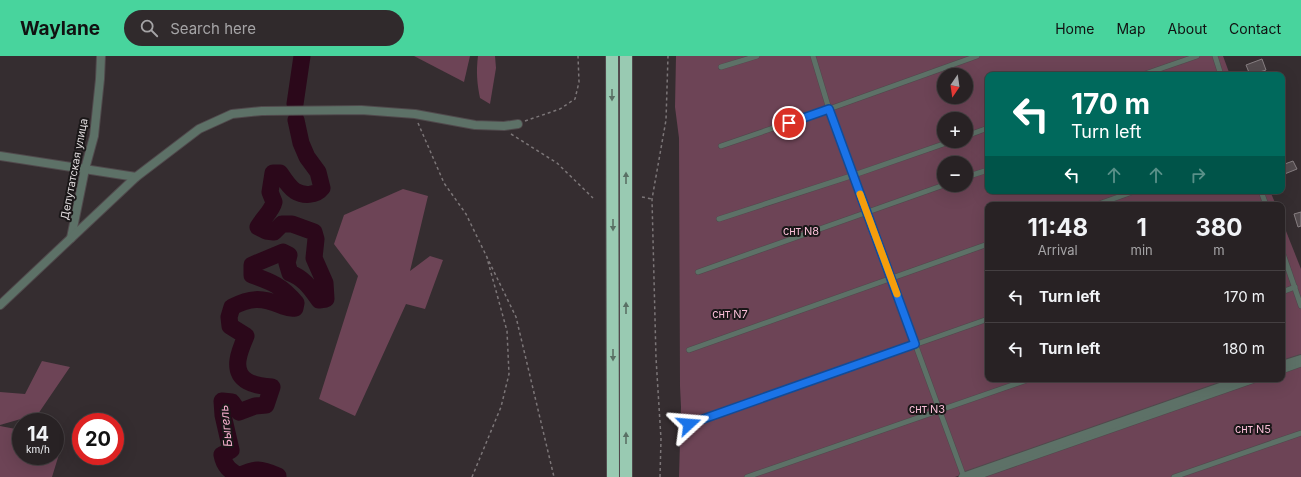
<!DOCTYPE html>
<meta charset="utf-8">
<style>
body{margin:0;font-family:Inter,sans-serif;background:#302a2c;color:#f1f3f6;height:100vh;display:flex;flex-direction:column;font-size:15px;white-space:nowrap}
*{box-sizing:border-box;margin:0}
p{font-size:13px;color:#a5a4a6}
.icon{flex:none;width:22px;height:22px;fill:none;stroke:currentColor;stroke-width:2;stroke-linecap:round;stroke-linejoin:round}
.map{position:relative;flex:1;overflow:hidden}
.sheet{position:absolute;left:985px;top:146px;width:300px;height:180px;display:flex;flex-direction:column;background:#282224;border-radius:8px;box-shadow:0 4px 16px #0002,0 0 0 1px #443f41}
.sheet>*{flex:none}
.guide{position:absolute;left:985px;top:16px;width:300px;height:122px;border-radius:8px;box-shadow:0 4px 16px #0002,0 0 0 1px #443f41;background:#00695c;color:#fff;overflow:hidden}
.needle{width:26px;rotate:193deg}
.tools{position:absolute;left:937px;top:12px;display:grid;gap:8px}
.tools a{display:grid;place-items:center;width:36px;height:36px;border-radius:50%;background:#282224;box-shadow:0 4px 16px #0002,0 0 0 1px #443f41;font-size:20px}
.speed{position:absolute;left:12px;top:357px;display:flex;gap:8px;font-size:20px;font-weight:700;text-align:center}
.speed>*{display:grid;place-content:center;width:52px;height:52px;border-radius:50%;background:#282224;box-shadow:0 4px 16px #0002,0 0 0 1px #443f41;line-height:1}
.speed small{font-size:10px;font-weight:400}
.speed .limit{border:6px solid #d22;background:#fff;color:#111}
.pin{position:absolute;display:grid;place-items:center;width:34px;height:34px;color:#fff;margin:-17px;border:2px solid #fff;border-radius:50%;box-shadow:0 1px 4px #0007}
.me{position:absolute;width:44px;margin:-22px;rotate:71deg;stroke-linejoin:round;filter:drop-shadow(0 0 3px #0008)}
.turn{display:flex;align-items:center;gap:14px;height:84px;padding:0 20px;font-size:18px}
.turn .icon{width:52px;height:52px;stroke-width:2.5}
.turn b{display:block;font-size:28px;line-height:34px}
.lanes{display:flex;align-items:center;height:38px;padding:0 20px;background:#0003;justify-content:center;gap:20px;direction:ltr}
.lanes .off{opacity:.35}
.eta{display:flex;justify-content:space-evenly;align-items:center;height:68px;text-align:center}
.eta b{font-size:24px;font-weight:700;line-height:28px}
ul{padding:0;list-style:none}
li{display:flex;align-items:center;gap:12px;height:52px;padding:0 20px;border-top:1px solid #443f41}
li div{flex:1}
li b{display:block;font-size:15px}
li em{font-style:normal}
header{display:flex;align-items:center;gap:24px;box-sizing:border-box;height:56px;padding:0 20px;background:#48d49d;color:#111}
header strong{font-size:19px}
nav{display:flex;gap:22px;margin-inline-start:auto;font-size:14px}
.search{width:280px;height:36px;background:#302a2c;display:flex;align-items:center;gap:10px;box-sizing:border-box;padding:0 14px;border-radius:22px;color:#a5a4a6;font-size:15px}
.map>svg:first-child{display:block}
</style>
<header>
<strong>Waylane</strong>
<div class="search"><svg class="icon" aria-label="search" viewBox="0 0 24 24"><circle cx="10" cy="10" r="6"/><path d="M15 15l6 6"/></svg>Search here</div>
<nav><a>Home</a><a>Map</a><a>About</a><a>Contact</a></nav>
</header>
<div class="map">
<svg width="1301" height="421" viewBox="0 0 1301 421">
<rect width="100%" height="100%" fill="#352d30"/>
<g fill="#6d4456" fill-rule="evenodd">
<path d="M414,0H470L464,26Z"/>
<path d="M478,0H495L496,12L490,48L480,42C477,28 476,15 478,0Z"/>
<path d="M676,0H1223L1230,19H988V135H1270L1276,149H988V323H1236L955,421H679L681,351L680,330L679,82L675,51ZM944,19H966V41H944ZM944,63H966V85H944ZM944,107H966V129H944Z"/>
<path d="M403,133L428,140L410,215L430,200L443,204L425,253L406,248L355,360L319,343L358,220L334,188L344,159Z"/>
<path d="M1282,165L1301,213V300L1282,307Z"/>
<path d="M42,305L70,311L38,358L0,369V336L25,338Z"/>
<path d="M1301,306V421H971L1252,323H1282V312Z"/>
<path d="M0,370L21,374V400H55V381L64,382L52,421H0Z"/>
</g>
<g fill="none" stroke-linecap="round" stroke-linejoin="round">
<g stroke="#2b081a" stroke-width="17">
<path d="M295,48L302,0"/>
<path d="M277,421L278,420C260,412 256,412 239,420C230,415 224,410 222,399L231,394L223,359L222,345L232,346L239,356L255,350L266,349L272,331C255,330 235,326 238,304C239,296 243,287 246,280L230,270L229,261L232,251C250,242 261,241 280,249C286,251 289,253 295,252L296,247C282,230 272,226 252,219V209L283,196L289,199L287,207L290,217C304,222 311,233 319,244L326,243L325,227L314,202L316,183L314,176L292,168H282L274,176L266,175L258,171C263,162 272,155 274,146L270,136L273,117H280C284,123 289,131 295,135C303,140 316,140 322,132L318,116L307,101L301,87L296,64"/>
</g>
</g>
<g fill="#534b4e" stroke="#877f82">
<path d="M1262,3L1266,14L1250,19L1246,9Z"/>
<path d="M1293,105L1297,113L1282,119V109Z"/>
<path d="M1301,156V170L1298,171L1294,158Z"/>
</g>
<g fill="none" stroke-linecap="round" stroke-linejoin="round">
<defs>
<g id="lane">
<path d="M813,0L829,53L964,421"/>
<path d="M1215,0L1221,19"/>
<path d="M721,11L757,0"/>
<path d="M1142,19L1197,0"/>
<path d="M966,80L988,72"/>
<path d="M721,90L829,53L977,0"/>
<path d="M966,121L988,114"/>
<path d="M1261,135L1266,149"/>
<path d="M1096,149L1135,135"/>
<path d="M719,163L854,119L952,85"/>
<path d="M1282,195L1301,250"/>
<path d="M698,216L944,129"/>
<path d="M1282,236L1295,231"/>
<path d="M689,294L988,188"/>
<path d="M1282,315L1301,308"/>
<path d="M689,368L988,263"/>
<path d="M747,421L1030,323"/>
<path d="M977,421L1258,323"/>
<path d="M1174,421L1301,377"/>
</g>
<g id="street">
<path d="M0,100L136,121"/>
<path d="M71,182L85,113L94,80L100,23L101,0"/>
<path d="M0,249L136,121L199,73L232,58L262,55L361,54L415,58L475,69L504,70L518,68"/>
<path d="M1282,309L1301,303"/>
<path d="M963,421L1243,323"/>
</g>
<g id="highway">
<path d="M612,0L613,421"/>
<path d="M626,421V0"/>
</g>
</defs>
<use href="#lane" stroke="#50494c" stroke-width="6"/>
<use href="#street" stroke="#50494c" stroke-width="10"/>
<use href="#highway" stroke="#50494c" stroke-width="14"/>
<g stroke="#7c7678" stroke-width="1.5" stroke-dasharray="3 3" stroke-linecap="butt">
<path d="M525,65L560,53L575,43L579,26L578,0"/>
<path d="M418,67L444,127L466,158L516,261L554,421"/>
<path d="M511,78L557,107L593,142"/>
<path d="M642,141L652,143"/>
<path d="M472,421L501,351L509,318L507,275L487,202"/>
<path d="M660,421L661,383L656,302L652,143L666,64L668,0"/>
</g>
<use href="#lane" stroke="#5d7167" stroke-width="5"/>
<use href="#street" stroke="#5d7167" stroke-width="8"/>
<use href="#highway" stroke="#99cab2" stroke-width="12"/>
</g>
<defs><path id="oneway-solid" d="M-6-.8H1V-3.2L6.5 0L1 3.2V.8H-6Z"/></defs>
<g fill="#5a7065">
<use href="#oneway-solid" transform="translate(612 39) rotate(90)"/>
<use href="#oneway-solid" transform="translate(626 122) rotate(-90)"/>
<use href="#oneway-solid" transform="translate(613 169) rotate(90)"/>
<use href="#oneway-solid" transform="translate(626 252) rotate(-90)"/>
<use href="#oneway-solid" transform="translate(613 299) rotate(90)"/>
<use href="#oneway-solid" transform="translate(626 382) rotate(-90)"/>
</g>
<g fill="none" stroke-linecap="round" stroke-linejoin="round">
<defs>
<path id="route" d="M689,368L915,288L829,53L789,67"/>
</defs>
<use href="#route" stroke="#114b97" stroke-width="10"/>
<use href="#route" stroke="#1a73e8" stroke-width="7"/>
<path stroke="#f59e0b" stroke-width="7" d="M860,138L897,238"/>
</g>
<g text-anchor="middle" stroke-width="4" stroke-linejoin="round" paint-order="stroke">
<g font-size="11" fill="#dfdadc" stroke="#1a1718">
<text transform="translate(74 113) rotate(-79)" y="4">Депутатская улица</text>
</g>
<g font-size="11" fill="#fabfd8" stroke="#1a1718">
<text x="801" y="179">снт N8</text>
<text x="730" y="262">снт N7</text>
<text x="927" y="357">снт N3</text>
<text x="1253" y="377">снт N5</text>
</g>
<g font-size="12" font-style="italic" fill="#f6aecd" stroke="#1a1718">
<text transform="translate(226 370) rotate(-96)" y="4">Быгель</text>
</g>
</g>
</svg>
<div class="tools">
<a><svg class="needle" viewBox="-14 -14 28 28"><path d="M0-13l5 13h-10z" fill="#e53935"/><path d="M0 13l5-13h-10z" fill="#a5a4a6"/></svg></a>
<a>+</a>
<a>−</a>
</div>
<div class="speed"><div>14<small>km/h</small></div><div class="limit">20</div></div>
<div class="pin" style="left:789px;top:67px;background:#d93025"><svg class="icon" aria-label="arrive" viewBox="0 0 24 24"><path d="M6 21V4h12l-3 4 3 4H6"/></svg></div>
<svg class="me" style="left:689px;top:368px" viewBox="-20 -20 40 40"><path d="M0-17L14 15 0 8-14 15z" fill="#1a73e8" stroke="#fff" stroke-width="4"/></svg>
<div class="guide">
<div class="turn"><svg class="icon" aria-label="left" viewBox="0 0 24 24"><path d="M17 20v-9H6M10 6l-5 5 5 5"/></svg><div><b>170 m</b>Turn left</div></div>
<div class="lanes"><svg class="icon" aria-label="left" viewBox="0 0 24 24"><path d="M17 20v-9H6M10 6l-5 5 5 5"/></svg><svg class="icon off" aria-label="ahead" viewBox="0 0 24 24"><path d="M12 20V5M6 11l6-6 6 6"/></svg><svg class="icon off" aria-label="ahead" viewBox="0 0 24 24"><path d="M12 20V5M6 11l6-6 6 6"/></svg><svg class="icon off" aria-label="right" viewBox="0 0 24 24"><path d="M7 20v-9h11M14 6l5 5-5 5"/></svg></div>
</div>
<section class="sheet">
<div class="eta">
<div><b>11:48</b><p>Arrival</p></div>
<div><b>1</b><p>min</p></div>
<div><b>380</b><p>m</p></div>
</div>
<ul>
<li><svg class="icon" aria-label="left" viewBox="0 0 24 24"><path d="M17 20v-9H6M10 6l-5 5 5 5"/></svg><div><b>Turn left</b></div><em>170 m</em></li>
<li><svg class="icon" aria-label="left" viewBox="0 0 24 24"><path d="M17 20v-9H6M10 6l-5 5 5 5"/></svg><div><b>Turn left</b></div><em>180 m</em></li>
</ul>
</section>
</div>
